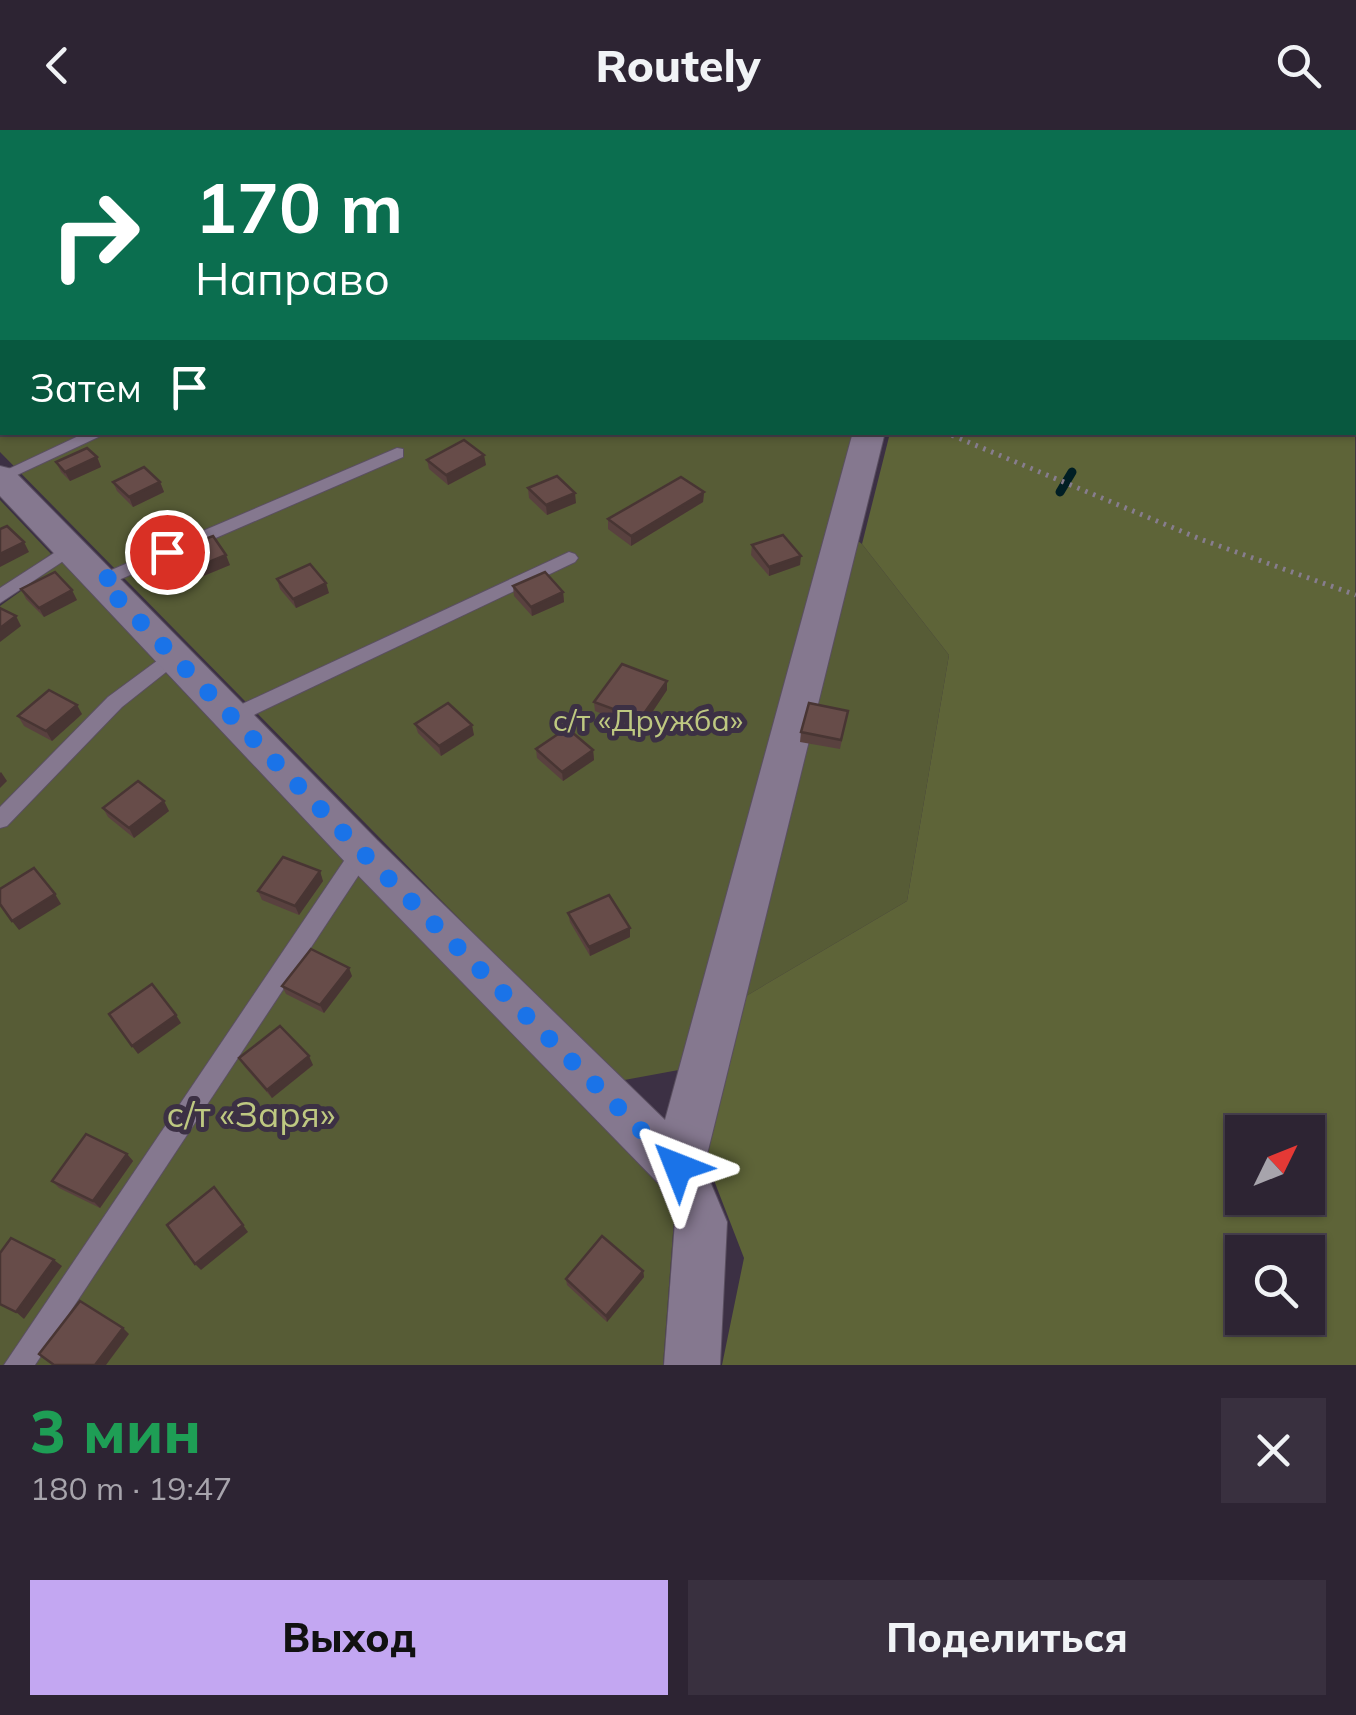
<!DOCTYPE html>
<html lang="ru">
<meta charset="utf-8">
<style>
body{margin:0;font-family:Mulish,sans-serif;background:#39303f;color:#f1f3f6;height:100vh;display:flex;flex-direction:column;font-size:38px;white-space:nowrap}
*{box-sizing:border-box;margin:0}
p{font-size:32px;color:#a7a4ac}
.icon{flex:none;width:55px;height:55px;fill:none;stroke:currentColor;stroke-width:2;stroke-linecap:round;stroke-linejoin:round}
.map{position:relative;height:1235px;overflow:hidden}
.panel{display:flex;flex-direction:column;background:#2d2433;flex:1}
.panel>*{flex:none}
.guide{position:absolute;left:0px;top:0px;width:1358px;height:305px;box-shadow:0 2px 8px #0004,0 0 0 2px #48414e;background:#0b6e4f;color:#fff;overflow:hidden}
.needle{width:65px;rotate:47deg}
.tools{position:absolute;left:1225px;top:985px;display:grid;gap:20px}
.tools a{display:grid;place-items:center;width:100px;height:100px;border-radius:0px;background:#2d2433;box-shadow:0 2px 8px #0004,0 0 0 2px #48414e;font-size:50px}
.pin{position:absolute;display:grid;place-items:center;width:85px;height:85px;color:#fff;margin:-42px;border:5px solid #fff;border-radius:50%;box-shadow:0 2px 10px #0007}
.me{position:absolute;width:110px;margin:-55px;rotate:315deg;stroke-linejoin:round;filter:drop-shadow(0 0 8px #0008)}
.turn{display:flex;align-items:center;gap:35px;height:210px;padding:0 30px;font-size:45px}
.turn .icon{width:130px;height:130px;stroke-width:2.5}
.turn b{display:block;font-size:70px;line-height:85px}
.then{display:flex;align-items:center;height:95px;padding:0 30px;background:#0003;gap:20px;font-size:38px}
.round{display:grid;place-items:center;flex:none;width:105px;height:105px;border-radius:0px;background:#39303f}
.head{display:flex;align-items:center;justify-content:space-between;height:170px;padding:0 30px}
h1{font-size:60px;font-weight:800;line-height:75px;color:#1e9e55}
.action{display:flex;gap:20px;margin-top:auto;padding:20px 30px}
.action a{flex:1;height:115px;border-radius:0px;background:#c3a7f2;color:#111;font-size:40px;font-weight:800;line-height:115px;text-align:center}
.action a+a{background:#39303f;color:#f1f3f6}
header{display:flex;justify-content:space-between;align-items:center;height:130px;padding:0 30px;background:#2d2433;font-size:45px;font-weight:800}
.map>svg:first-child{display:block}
</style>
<header><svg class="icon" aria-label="back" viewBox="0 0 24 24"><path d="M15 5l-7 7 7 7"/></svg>Routely<svg class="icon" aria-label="search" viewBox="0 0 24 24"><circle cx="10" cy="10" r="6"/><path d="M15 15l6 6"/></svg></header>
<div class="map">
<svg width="1356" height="1235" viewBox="0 0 1356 1235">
<rect width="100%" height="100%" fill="#3c3044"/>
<g fill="#575c36">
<path d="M0,0L526,2H2V302L859,303L831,390L862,414L949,525L907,771L741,869L684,939L619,951L0,322Z"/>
<path d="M0,370L51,424L0,459Z"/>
<path d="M63,431L676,1063L663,1235H0V476Z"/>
</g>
<g fill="#5e6438" fill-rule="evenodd">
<path d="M522,0H1314L1315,2H526Z"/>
<path d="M1355,123L1356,1235H722L744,1128L705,1027L741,869L907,771L949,525L862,414L890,303L1355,302ZM1242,1002H1308V1068H1242ZM1242,1122H1308V1188H1242Z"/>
</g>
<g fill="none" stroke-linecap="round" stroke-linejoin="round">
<path stroke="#001e24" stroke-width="9" d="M1060,362L1072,342"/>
<defs>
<g id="service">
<path d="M2,41V49L0,50V42Z"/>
<path d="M87,302H109L0,353V343Z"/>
<path d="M397,318L403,319V327L107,455H95L92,451L95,447Z"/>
<path d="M71,412L77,414L80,418L77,422L0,473V458Z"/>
<path d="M569,422L575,424L578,428L575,432L239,592L232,594L222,587L225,582Z"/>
<path d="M173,519L182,526L180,531L122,577L7,696L0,698V677L108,567Z"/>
<path d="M362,713L370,716L373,722L370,728L35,1235H4L354,716Z"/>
</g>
<g id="minor">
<path d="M311,0H338L340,2H313Z"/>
<path d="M853,302H885L704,1037L727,1092L720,1235H664L675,1092L659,1054L347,734L0,366V336L12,339L377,710L665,990Z"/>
</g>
</defs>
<use href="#service" stroke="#5a4f60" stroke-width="2"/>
<use href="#minor" stroke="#5a4f60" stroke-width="2"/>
<path stroke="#877d8e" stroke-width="5" stroke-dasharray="2.5 6" stroke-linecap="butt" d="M944,302L1200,409L1356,465"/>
<use href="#service" fill="#85788f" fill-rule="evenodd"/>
<use href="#minor" fill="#85788f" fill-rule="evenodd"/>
</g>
<g fill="#59413f">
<path d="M97,327L101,337L70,351L61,342L56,332Z"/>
<path d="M427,330L486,335L448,355L429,339Z"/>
<path d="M113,352H160L164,362L133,377L117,361Z"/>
<path d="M528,358L576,373L547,385L529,368Z"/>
<path d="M704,362L703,372L631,416L608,399V389Z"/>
<path d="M752,415L800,435L769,446L751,425Z"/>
<path d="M179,419L230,435L196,449L183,429Z"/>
<path d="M277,449L329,463L296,478L280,459Z"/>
<path d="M513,456L563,462L564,472L532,486L514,466Z"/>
<path d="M21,459L77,470L44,487L26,469Z"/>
<path d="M667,560L641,599L595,581L594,572Z"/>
<path d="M848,581L840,619L800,612L801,602Z"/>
<path d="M82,584L52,611L24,596L18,586Z"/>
<path d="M415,594L474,605L441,626L418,603Z"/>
<path d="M536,619L593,620L594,630L563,651L537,628Z"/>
<path d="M103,678L169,681L134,708L108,687Z"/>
<path d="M323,751L299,785L262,770L258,761Z"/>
<path d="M568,783L630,798V807L590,826L570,792Z"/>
<path d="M352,846L324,883L286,864L282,856Z"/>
<path d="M239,928L313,935L272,968L244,936Z"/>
<path d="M127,1024L133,1031L100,1078L59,1058L52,1051Z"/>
<path d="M643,1141L644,1147L607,1192L567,1155L566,1149Z"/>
</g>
<g fill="#483533">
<path d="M54,0H75L76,2H50Z"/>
<path d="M484,325L486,335L448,355L446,345Z"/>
<path d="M97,327L101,337L70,351L65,342Z"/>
<path d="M160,352L164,362L133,377L129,367Z"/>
<path d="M704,362L703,372L631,416V406Z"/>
<path d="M575,363L576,373L547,385L546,375Z"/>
<path d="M24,412L29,422L0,437V424Z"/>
<path d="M226,425L230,435L196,449L192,439Z"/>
<path d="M801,426L800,435L769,446V437Z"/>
<path d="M326,453L329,463L296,478L293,469Z"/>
<path d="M72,460L77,470L44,487L39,478Z"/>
<path d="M563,462L564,472L532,486L531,477Z"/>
<path d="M16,486L21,496L0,512V498Z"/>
<path d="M667,551V560L641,599L640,589Z"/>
<path d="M77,575L82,584L52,611L46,601Z"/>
<path d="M472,595L474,605L441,626L439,616Z"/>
<path d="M593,620L594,630L563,651L562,642Z"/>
<path d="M1,642L7,651L0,658V643Z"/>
<path d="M164,671L169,681L134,708L129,698Z"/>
<path d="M320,741L323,751L299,785L295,776Z"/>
<path d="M55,764L61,774L19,800L12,791Z"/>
<path d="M630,798V807L590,826L589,817Z"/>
<path d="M349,838L352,846L324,883L320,875Z"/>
<path d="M176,885L181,893L138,924L132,916Z"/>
<path d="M309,926L313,935L272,968L267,960Z"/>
<path d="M127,1024L133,1031L100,1078L93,1071Z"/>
<path d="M243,1095L248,1102L201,1140L195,1134Z"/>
<path d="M54,1130L62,1136L24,1189L16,1182Z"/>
<path d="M643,1141L644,1147L607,1192L606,1186Z"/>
<path d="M123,1198L129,1204L106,1235H95Z"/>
</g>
<g fill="#674c49" stroke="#483533" stroke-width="2.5">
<path d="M464,310L484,325L446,345L427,330Z"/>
<path d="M87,318L97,327L65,342L56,332Z"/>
<path d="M144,337L160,352L129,367L113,352Z"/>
<path d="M557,346L575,363L546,375L528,358Z"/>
<path d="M681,347L704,362L631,406L608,389Z"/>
<path d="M7,396L24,412L0,424V399Z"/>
<path d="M783,405L801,426L769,437L752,415Z"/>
<path d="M213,406L226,425L192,439L179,419Z"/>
<path d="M310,434L326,453L293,469L277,449Z"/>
<path d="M55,442L72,460L39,478L21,459Z"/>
<path d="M545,442L563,462L531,477L513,456Z"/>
<path d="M0,478L16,486L0,498Z"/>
<path d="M622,534L667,551L640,589L594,572Z"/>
<path d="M49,560L77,575L46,601L18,586Z"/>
<path d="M448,573L472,595L439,616L415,594Z"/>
<path d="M809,573L848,581L841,610L801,602Z"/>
<path d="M567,598L593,620L562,642L536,619Z"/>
<path d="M138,651L164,671L129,698L103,678Z"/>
<path d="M283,727L320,741L295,776L258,761Z"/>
<path d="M34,738L55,764L12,791L0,774V759Z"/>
<path d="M609,765L630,798L589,817L568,783Z"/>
<path d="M311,819L349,838L320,875L282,856Z"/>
<path d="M152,854L176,885L132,916L109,884Z"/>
<path d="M280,896L309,926L267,960L239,928Z"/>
<path d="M86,1004L127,1024L93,1071L52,1051Z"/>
<path d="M214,1057L243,1095L195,1134L167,1095Z"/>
<path d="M602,1106L643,1141L606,1186L566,1149Z"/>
<path d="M11,1108L54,1130L16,1182L0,1174V1123Z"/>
<path d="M80,1171L123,1198L95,1235H54L39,1224Z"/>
</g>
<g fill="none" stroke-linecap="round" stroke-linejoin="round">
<path stroke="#1a73e8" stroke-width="18" stroke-dasharray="0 32.4" d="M167,422L101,451L362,722L678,1037"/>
</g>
<g text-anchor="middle" stroke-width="10" stroke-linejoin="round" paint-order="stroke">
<g font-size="30" fill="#bec881" stroke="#3c3044">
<text x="648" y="601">с/т «Дружба»</text>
</g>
<g font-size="35" fill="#bec881" stroke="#3c3044">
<text x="251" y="997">с/т «Заря»</text>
</g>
</g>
</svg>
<div class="tools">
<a><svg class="needle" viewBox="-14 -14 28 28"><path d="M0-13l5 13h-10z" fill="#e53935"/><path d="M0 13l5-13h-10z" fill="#a7a4ac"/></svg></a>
<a><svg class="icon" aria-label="search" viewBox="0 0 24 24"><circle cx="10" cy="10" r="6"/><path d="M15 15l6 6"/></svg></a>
</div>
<div class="pin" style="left:167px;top:422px;background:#d93025"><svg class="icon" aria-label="arrive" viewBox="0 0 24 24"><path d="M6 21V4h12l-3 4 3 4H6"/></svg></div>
<svg class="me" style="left:678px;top:1037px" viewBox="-20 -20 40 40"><path d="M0-17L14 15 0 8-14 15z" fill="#1a73e8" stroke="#fff" stroke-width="4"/></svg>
<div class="guide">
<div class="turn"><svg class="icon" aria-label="right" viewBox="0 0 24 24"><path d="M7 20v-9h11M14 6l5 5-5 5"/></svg><div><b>170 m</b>Направо</div></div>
<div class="then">Затем<svg class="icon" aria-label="arrive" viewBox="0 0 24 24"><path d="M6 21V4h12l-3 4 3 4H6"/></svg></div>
</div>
</div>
<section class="panel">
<div class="head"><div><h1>3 мин</h1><p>180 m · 19:47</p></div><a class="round"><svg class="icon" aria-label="close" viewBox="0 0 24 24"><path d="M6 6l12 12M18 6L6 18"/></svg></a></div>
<div class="action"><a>Выход</a><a>Поделиться</a></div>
</section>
